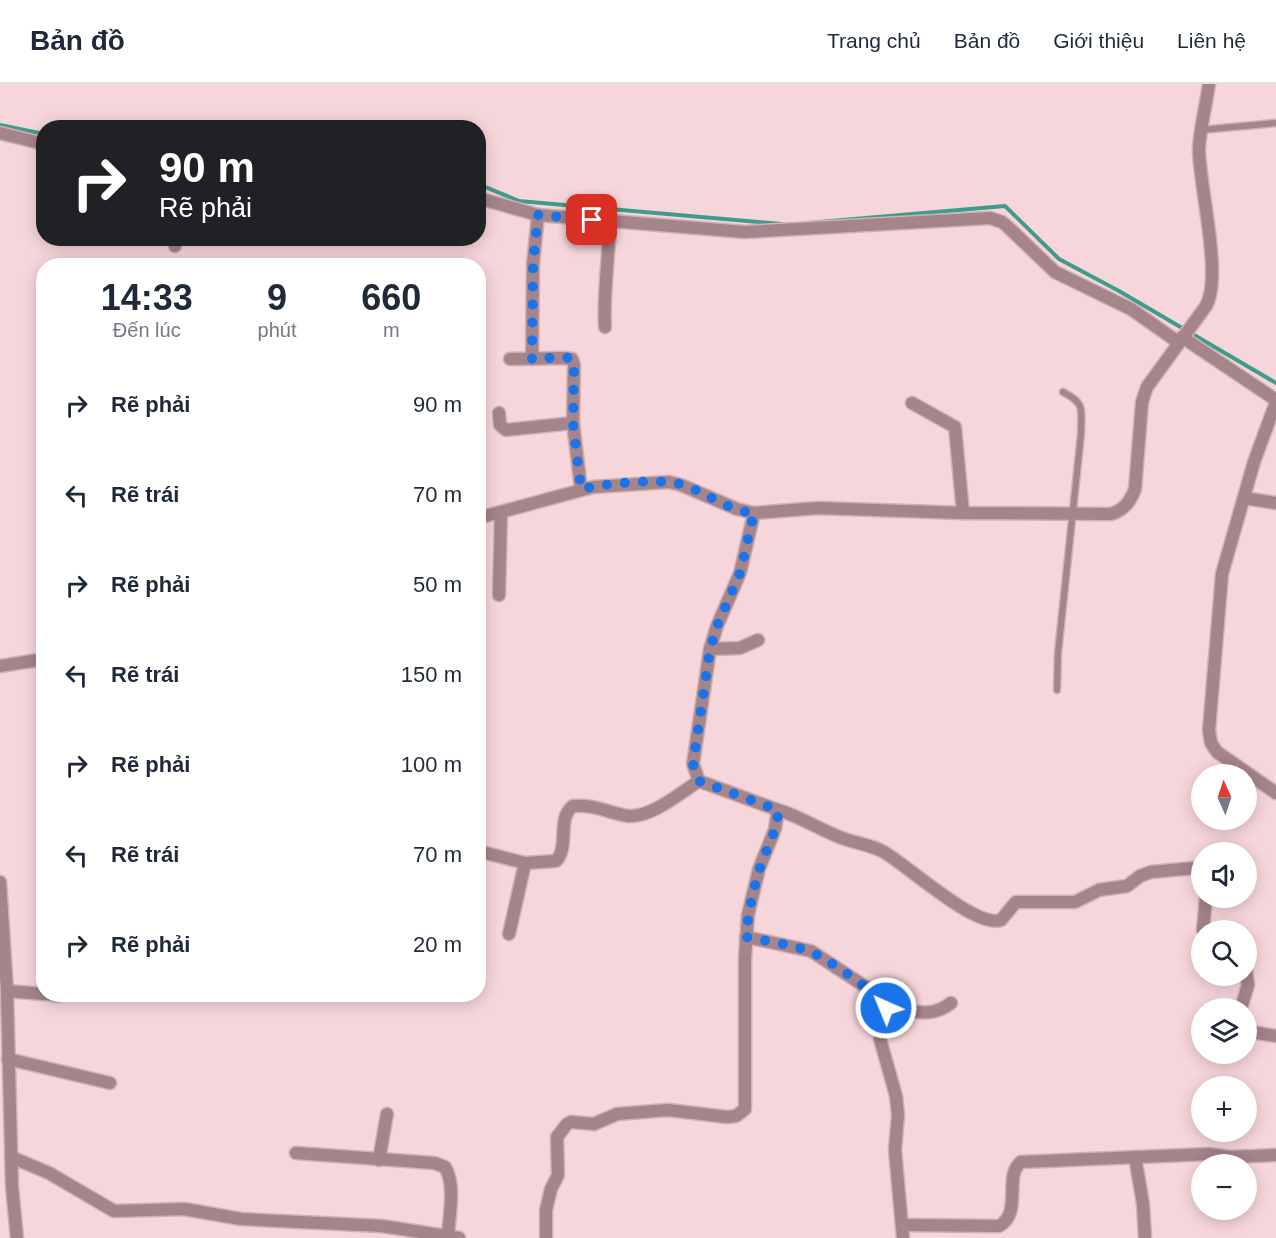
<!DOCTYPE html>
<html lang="vi">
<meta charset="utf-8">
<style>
body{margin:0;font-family:Arial,sans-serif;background:#f2f2f3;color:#1f2937;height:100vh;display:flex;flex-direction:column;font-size:22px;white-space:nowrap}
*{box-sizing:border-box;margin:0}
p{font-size:20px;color:#747a83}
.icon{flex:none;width:33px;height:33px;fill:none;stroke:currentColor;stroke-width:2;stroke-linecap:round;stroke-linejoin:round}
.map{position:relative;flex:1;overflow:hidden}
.panel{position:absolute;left:36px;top:174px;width:450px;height:744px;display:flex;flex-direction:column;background:#fff;border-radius:24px;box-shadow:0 3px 15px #0003}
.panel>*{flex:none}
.guide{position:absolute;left:36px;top:36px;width:450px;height:126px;border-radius:24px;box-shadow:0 3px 15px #0003;background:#202124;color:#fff;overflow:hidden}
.needle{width:39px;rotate:357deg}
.fabs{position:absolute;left:1191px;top:680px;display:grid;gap:12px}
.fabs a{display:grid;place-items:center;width:66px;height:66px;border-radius:50%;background:#fff;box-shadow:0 3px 15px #0003;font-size:30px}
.pin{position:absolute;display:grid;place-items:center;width:51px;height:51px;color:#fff;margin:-26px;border-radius:12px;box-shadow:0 3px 9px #0006}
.me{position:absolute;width:66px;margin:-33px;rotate:316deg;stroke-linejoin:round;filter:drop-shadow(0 0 4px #0008)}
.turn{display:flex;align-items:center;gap:21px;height:126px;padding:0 24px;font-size:27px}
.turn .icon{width:78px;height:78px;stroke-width:2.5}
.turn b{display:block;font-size:42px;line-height:51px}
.eta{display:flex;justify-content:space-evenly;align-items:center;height:102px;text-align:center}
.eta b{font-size:36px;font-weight:700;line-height:42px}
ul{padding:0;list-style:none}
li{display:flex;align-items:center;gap:18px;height:90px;padding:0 24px}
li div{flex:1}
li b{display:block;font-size:22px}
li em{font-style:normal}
header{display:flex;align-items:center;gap:36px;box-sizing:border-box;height:84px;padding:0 30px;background:#fff;border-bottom:2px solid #e0e1e3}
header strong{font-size:28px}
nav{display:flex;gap:33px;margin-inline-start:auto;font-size:21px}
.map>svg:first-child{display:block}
</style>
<header>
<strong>Bản đồ</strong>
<nav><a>Trang chủ</a><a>Bản đồ</a><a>Giới thiệu</a><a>Liên hệ</a></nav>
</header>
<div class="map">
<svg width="1276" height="1154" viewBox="0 0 1276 1154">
<rect width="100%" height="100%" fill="#f7d6db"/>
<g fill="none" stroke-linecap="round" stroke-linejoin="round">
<g stroke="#409c8a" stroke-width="4">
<path d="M0,41L44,50"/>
<path d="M287,44L334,40L341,44"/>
<path d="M478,100L519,117L782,140"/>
<path d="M808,139L1005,122L1059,175L1119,207L1276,299"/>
</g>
<defs>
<g id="service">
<path d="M1201,46L1276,39"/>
<path d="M1057,606L1058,569L1081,350C1081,325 1086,320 1063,308"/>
</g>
<g id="minor">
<path d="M0,49L44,60"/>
<path d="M478,114L538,131L745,148L990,134L1002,138L1008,143L1055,188L1131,225L1178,258"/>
<path d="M173,154L175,162"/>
<path d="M605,243C603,208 609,172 610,137"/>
<path d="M1182,253L1276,316"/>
<path d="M510,275L563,274L572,275L574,281L573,339L581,405"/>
<path d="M532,275L533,180L538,131"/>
<path d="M1276,318L1254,378L1222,490L1209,646L1211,659L1217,668L1276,709"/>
<path d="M912,319L955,343L963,429"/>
<path d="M499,329L500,341L506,346L573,339"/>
<path d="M1244,414L1276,419"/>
<path d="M478,434L593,403L669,398L681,401L737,425L754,429L818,424L963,429L1111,430C1124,426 1130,418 1135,405L1142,318L1147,303L1206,222C1223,192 1199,102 1199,65C1200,43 1206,22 1209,0"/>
<path d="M499,511L501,429"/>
<path d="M710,565L740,564L758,556"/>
<path d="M0,582L44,575"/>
<path d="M778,726C799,732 817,744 837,752C852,759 870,760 884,768C908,782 976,845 1001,836L1016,818H1075L1099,806L1127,802L1140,792L1151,788L1194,784L1202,787"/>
<path d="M478,767L525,779L556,777C570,762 556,735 573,722C592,720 610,729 628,732C651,734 680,709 699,697"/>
<path d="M0,798L7,907L12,1103L17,1154"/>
<path d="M1203,846L1206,813"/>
<path d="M509,850L525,779"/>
<path d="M746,853L811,867L875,909L884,919L886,930L880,955L896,1012L898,1031L895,1066L903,1154"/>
<path d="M7,907L44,910"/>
<path d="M47,910L58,912"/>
<path d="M886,924C911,925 929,936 951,919"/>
<path d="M1241,924L1248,901L1246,886"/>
<path d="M1246,947L1276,952"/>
<path d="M8,975L110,999"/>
<path d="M296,1069L434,1079L445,1083C456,1101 449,1132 448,1152"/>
<path d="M11,1073L49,1089L114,1127L184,1125L241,1135L382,1142L459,1154"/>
<path d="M1135,1073L1143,1120L1145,1154"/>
<path d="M379,1076L387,1030"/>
<path d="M902,1141L999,1142C1023,1129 1003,1092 1021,1078L1209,1070L1230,1073L1276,1071"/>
<path d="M546,1154V1126L551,1105L558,1091L557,1053L567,1040L571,1038L594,1040L617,1030L668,1026L727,1033L736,1032L745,1025V874L748,831L759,785L775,745L778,726L699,697L693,680L710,565L717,542L740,489L754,429"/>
</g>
</defs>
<use href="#service" stroke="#cfb2b7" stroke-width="9"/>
<use href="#minor" stroke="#cfb2b7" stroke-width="15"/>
<use href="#service" stroke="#a5848a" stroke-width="6"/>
<use href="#minor" stroke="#a5848a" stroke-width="12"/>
</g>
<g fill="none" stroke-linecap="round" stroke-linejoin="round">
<path stroke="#1a73e8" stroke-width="10" stroke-dasharray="0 18" d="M592,136L538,131L533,180L532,275L564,273L572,275L574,281L573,339L581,405C606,400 656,394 680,400C705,407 727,427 754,429L740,489L717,542L710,565L693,680L699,697L778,726C778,747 766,764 760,784C753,806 748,830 746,853C767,857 789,860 809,867C823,872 883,912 886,924"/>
</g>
</svg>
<div class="fabs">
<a><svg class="needle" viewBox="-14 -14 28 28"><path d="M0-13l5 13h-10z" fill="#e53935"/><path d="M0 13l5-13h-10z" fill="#747a83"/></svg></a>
<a><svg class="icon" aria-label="sound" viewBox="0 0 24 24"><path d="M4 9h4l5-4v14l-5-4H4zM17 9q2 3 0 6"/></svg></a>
<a><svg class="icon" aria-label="search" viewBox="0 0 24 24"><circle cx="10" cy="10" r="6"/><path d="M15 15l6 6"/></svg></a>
<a><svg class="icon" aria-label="layers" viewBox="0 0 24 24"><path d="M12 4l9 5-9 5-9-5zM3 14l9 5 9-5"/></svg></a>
<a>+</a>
<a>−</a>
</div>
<div class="pin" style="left:592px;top:136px;background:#d93025"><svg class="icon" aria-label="arrive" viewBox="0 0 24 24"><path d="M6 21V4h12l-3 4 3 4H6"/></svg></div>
<svg class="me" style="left:886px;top:924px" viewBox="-20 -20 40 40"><circle r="17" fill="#1a73e8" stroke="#fff" stroke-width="3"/><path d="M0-11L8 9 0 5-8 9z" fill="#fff"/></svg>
<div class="guide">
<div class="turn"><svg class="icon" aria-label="right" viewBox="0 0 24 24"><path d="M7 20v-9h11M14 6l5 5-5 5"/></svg><div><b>90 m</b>Rẽ phải</div></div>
</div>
<section class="panel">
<div class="eta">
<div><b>14:33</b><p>Đến lúc</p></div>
<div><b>9</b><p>phút</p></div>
<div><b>660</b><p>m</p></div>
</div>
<ul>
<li><svg class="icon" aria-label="right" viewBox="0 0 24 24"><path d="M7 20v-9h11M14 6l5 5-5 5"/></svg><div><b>Rẽ phải</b></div><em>90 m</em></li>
<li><svg class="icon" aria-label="left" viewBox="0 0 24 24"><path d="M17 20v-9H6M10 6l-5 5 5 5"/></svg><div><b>Rẽ trái</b></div><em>70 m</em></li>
<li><svg class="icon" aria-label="right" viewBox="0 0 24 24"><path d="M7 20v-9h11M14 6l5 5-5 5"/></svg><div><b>Rẽ phải</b></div><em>50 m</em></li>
<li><svg class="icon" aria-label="left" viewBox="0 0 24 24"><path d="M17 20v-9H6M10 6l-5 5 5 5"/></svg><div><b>Rẽ trái</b></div><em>150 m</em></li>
<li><svg class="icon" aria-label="right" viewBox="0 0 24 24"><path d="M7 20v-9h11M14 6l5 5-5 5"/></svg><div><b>Rẽ phải</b></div><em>100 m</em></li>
<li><svg class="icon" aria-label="left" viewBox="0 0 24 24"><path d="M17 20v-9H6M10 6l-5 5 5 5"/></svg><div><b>Rẽ trái</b></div><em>70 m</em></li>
<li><svg class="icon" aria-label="right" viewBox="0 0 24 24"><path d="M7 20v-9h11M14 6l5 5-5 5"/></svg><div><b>Rẽ phải</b></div><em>20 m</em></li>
</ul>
</section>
</div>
